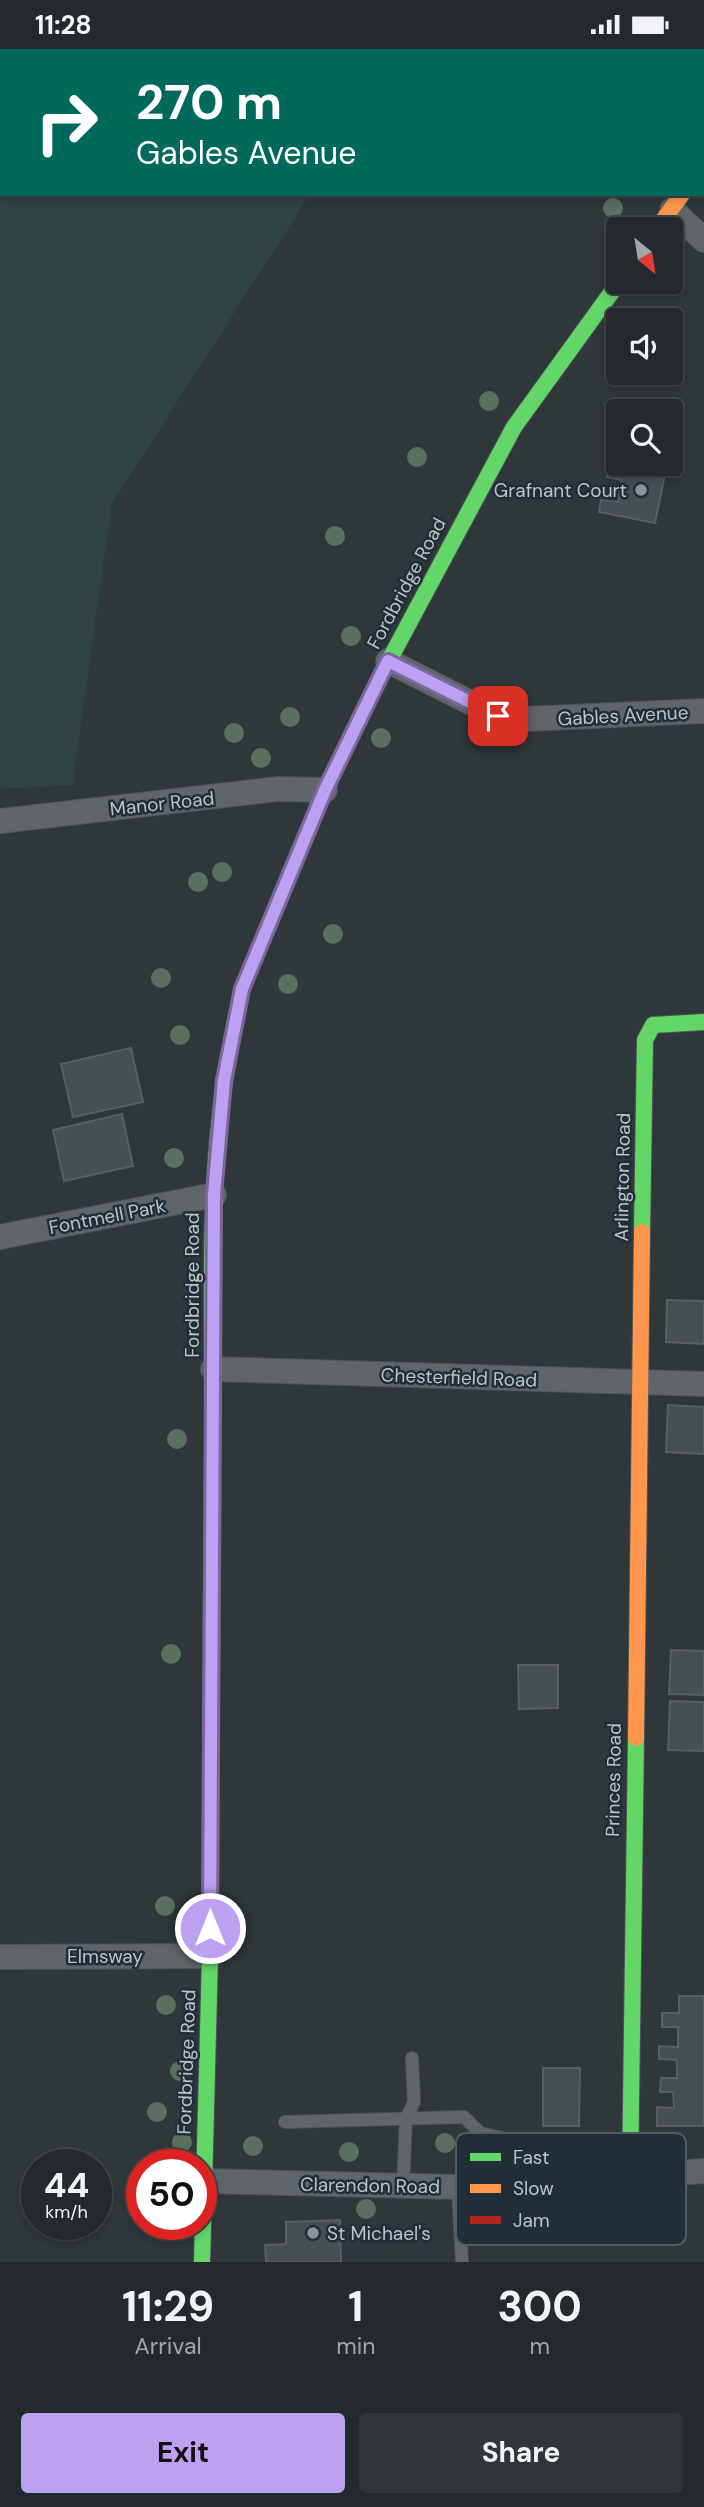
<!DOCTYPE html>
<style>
body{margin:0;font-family:"DM Sans",sans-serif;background:#2f3538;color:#f1f3f6;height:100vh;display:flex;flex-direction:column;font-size:26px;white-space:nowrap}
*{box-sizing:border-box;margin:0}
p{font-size:23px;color:#a3a6a9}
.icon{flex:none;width:38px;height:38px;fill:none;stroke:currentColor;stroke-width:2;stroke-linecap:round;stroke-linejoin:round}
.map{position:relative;height:2213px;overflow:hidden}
.details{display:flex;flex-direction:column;background:#23292c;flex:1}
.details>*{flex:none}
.banner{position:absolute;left:0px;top:0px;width:705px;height:147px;box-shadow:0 4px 10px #0003,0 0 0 2px #404548;background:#00695c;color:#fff;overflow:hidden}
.needle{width:46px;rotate:150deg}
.buttons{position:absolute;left:606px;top:168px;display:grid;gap:14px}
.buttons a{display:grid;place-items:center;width:77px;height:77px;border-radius:7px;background:#23292c;box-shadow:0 4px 10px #0003,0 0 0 2px #404548;font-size:35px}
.speed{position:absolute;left:21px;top:2100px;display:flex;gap:14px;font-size:35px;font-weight:700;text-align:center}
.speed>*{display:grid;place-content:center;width:91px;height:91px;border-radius:50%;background:#23292c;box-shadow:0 4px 10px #0003,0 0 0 2px #404548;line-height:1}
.speed small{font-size:18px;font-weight:400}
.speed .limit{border:10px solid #d22;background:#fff;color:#111}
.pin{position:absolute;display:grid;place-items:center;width:60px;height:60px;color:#fff;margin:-30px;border-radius:14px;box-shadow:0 4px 10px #0006}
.me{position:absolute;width:77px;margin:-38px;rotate:0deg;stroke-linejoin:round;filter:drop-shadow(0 0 5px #0008)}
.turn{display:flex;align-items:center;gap:24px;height:147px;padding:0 21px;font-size:32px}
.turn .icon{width:91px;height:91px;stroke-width:2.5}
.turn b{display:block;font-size:49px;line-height:60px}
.eta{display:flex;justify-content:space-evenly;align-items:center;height:119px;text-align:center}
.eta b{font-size:42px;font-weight:700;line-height:49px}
.button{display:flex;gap:14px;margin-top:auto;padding:14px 21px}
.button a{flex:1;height:80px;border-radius:7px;background:#bca0f2;color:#111;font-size:28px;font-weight:700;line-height:80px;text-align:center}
.button a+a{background:#2f3538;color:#f1f3f6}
.status{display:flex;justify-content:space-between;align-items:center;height:49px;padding:0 35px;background:#23292c;direction:ltr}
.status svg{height:19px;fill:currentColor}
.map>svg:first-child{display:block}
</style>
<div class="status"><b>11:28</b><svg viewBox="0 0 49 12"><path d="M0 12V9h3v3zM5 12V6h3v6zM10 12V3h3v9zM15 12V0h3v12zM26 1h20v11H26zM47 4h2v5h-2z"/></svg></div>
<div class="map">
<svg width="704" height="2213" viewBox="0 0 704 2213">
<rect width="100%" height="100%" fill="#2f373b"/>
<path fill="#2e4442" d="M0,0H404L2,2V145H310L112,455L72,736L0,740Z"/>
<g fill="#484f53" stroke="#585e63" stroke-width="2">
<path d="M611,402L618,403V415H667L655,474L599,463L601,451L618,453L622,431L607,428Z"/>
<path d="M131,999L143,1053L73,1068L61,1015Z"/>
<path d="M122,1065L133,1117L64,1132L53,1081Z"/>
<path d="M667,1251L704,1252V1295L666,1293Z"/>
<path d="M668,1356L704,1358V1405L666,1403Z"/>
<path d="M671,1601L704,1602V1646L669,1645Z"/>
<path d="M518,1616H558V1659L519,1660Z"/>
<path d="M670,1652L704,1653V1702L668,1701Z"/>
<path d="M679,1947H704V2077H657V2058L674,2059L673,2043H660L661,2029H677V2011L659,2010V1997L678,1998V1978H662V1964H679Z"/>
<path d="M543,2019H580L579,2077H543Z"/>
<path d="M340,2171L341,2213H266L265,2196L286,2195V2173Z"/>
</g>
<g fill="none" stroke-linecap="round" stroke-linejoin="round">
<defs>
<g id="lane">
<path d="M285,2073L464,2068L480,2084L502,2089"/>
<path d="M403,2136L406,2070L414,2053L412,2009"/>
<path d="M458,2138L462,2213"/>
</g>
<g id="street">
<path d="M672,161L704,191"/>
<path d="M388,612L497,667L526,670L704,662"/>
<path d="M0,772L278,740L325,741"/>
<path d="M0,1188L214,1146"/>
<path d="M213,1320L704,1335"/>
<path d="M0,1908L210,1907"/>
<path d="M204,2132L458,2138L704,2122"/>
</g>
<g id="fast">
<path d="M377,634L514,378L619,233"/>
<path d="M642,1183L645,991L653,976L704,973"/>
<path d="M213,1402C213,1267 205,1128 231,996"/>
<path d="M630,2128L636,1689"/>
<path d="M202,2213L210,1907L211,1655"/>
</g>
<g id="slow">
<path d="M657,180L682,145"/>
<path d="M231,996L242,940L325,741L377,634"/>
<path d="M636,1689L642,1183"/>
</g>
<path id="jam" d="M211,1655L213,1402"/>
</defs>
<use href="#lane" stroke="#4d5356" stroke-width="14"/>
<use href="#street" stroke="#4d5356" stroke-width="26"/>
<use href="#fast" stroke="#4d5356" stroke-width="18"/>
<use href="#slow" stroke="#4d5356" stroke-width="18"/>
<use href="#jam" stroke="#4d5356" stroke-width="18"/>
<use href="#lane" stroke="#60656a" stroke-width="12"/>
<use href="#street" stroke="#60656a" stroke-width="24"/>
<use href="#fast" stroke="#63d668" stroke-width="16"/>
<use href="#slow" stroke="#ff974d" stroke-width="16"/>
<use href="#jam" stroke="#b3261e" stroke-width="16"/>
</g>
<g fill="#59705f">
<circle cx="613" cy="159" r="10"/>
<circle cx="489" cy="352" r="10"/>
<circle cx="417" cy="408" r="10"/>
<circle cx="335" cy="487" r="10"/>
<circle cx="351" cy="587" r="10"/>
<circle cx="290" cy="668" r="10"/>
<circle cx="234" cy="684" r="10"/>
<circle cx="381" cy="689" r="10"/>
<circle cx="261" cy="709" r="10"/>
<circle cx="222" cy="823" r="10"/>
<circle cx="198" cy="833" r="10"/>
<circle cx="333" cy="885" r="10"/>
<circle cx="161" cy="929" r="10"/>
<circle cx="288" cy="935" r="10"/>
<circle cx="180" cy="986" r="10"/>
<circle cx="174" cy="1109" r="10"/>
<circle cx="177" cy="1390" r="10"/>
<circle cx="171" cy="1605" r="10"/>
<circle cx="165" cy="1857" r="10"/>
<circle cx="166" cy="1956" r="10"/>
<circle cx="180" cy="2022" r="10"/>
<circle cx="157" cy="2063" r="10"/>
<circle cx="182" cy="2093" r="10"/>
<circle cx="445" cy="2094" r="10"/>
<circle cx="253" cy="2097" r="10"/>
<circle cx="349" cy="2103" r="10"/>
<circle cx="366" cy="2160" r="10"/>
</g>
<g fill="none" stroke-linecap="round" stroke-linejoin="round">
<defs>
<path id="route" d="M210,1879L214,1146L224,1031L242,940L325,741L388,612L498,667"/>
</defs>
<use href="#route" stroke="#7a689d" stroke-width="18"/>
<use href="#route" stroke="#bca0f2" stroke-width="12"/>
</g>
<g fill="#8a9399" stroke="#222e37" stroke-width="2.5">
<circle cx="641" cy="441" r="7"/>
<circle cx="313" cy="2184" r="7"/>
</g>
<g text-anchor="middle" stroke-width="5" stroke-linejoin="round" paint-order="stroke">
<g font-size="19" fill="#bbc4cb" stroke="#222e37" text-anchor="end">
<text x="627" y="448">Grafnant Court</text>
<text x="327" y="2191" text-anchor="start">St Michael's</text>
</g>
<g font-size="19" fill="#bbc4cb" stroke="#222e37">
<text transform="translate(406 534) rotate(-62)" y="7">Fordbridge Road</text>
<text transform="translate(623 666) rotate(-3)" y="7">Gables Avenue</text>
<text transform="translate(162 754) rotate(-6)" y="7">Manor Road</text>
<text transform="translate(622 1128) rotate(-89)" y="7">Arlington Road</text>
<text transform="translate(107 1167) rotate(-11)" y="7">Fontmell Park</text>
<text transform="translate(192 1236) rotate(-90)" y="7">Fordbridge Road</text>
<text transform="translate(459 1328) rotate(2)" y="7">Chesterfield Road</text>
<text transform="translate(613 1731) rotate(-89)" y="7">Princes Road</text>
<text x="105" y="1914">Elmsway</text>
<text transform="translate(186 2013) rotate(-88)" y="7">Fordbridge Road</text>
<text transform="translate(370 2136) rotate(1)" y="7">Clarendon Road</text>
</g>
</g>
<rect x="456" y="2084" width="230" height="112" rx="10" fill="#222e37" stroke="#505b63" stroke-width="2"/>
<rect x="470" y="2104" width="31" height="8" fill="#63d668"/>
<rect x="470" y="2135" width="31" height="9" fill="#ff974d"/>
<rect x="470" y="2167" width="31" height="8" fill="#b3261e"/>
<g font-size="19" fill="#bbc4cb">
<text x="513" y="2115">Fast</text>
<text x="513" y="2146">Slow</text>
<text x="513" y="2178">Jam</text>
</g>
</svg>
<div class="buttons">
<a><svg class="needle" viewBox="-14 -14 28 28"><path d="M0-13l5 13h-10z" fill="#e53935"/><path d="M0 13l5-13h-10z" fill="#a3a6a9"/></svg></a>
<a><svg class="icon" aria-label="sound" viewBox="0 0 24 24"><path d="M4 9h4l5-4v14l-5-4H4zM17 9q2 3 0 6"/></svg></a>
<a><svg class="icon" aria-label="search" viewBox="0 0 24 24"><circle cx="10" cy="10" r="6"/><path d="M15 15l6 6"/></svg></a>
</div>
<div class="speed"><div>44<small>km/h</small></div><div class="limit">50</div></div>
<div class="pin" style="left:498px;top:667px;background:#d93025"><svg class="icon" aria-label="arrive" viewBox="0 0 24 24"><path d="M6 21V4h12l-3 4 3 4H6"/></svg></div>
<svg class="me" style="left:210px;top:1879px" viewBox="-20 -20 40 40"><circle r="17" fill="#bca0f2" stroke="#fff" stroke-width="3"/><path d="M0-11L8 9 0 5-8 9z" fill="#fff"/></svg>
<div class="banner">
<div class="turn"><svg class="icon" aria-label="right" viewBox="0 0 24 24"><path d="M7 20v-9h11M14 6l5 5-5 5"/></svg><div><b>270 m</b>Gables Avenue</div></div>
</div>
</div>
<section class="details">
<div class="eta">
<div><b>11:29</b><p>Arrival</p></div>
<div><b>1</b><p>min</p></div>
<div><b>300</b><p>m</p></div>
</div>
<div class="button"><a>Exit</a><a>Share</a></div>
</section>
